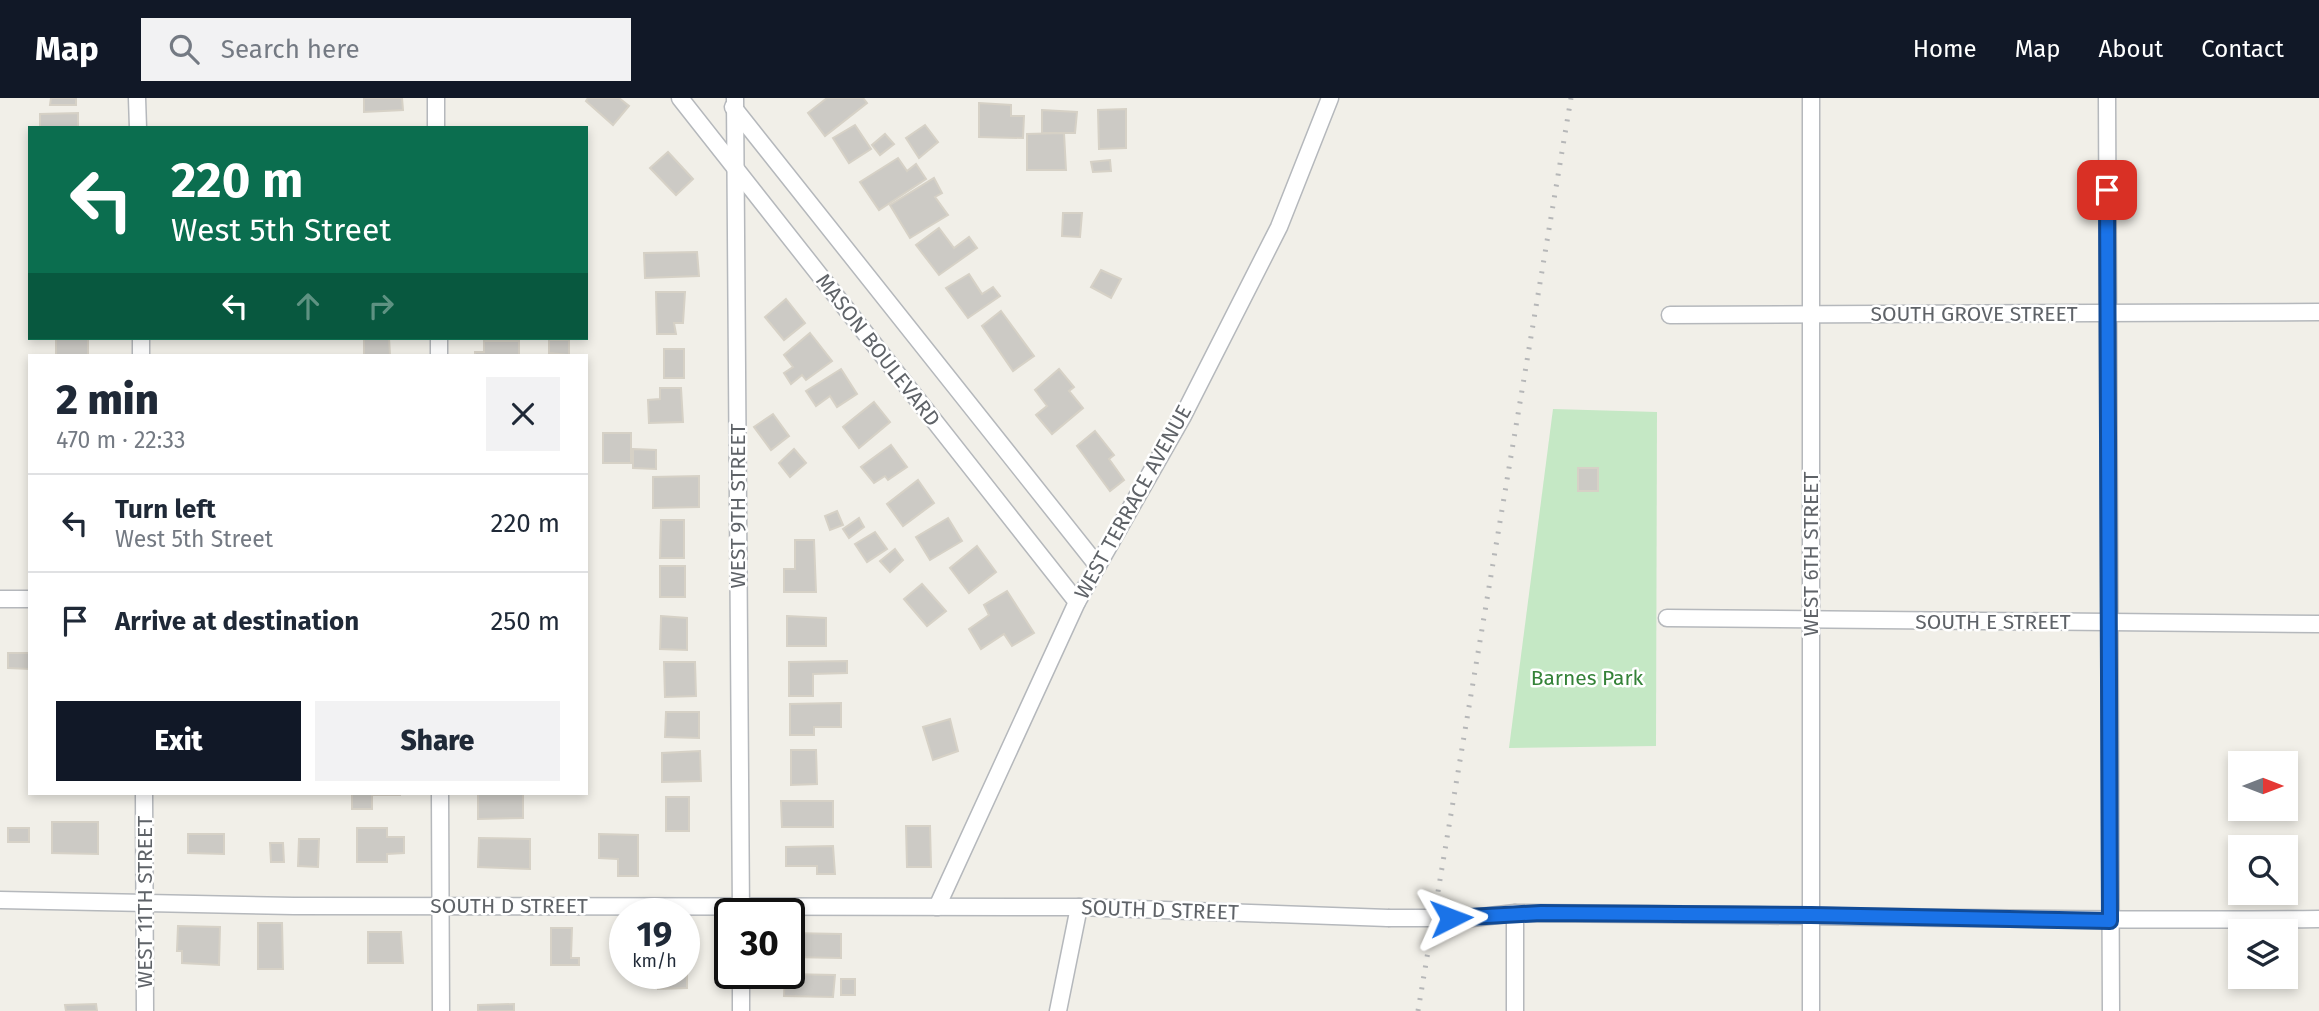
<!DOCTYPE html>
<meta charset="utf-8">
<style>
body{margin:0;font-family:"Fira Sans",sans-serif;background:#f2f2f3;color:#1f2937;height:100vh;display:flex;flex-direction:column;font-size:26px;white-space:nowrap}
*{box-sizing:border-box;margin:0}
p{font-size:23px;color:#747a83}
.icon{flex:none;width:38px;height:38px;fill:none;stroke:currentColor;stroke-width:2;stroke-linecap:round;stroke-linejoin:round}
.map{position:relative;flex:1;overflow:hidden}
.side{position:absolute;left:28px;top:256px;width:560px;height:441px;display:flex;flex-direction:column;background:#fff;border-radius:0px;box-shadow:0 4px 10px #0003}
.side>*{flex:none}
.banner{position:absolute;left:28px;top:28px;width:560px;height:214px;border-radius:0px;box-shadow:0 4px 10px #0003;background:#0b6e4f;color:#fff;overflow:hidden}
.needle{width:46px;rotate:90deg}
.tools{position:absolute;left:2228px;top:653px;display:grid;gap:14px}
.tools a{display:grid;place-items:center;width:70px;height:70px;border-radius:0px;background:#fff;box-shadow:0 4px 10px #0003;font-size:35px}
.speed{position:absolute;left:609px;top:800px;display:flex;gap:14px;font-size:35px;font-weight:700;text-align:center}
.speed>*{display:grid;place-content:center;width:91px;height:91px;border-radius:50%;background:#fff;box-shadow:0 4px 10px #0003;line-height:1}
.speed small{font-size:18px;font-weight:400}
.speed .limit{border:4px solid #111;border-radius:10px;background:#fff;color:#111}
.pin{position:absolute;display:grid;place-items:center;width:60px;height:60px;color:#fff;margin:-30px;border-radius:14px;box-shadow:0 4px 10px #0006}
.me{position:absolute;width:77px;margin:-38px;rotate:87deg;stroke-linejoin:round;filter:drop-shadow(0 0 5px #0008)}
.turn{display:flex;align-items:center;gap:24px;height:147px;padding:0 28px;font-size:32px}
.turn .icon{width:91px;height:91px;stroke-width:2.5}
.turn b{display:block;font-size:49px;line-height:60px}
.lanes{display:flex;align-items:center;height:66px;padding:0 28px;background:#0003;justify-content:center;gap:35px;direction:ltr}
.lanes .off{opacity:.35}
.round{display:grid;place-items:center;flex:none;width:74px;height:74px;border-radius:0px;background:#f2f2f3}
.head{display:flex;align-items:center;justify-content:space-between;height:119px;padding:0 28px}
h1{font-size:42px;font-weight:800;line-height:52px}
.primary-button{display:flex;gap:14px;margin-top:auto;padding:14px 28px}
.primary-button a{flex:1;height:80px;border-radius:0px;background:#111827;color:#fff;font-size:28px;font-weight:800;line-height:80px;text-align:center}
.primary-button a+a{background:#f2f2f3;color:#1f2937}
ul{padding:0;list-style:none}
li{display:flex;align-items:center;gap:21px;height:98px;padding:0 28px;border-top:2px solid #e0e1e3}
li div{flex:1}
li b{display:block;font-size:26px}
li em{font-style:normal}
header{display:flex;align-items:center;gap:42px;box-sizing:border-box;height:98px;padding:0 35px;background:#111827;color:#fff}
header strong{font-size:33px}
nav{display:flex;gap:38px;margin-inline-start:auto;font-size:24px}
.search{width:490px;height:63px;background:#f2f2f3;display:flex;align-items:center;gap:18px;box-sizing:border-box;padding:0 24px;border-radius:0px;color:#747a83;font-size:26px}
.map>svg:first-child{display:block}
</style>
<header>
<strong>Map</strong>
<div class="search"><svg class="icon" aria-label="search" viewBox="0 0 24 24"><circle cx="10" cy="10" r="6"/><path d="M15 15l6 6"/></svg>Search here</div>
<nav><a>Home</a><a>Map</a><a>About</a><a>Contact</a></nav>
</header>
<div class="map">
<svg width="2319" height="913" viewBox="0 0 2319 913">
<rect width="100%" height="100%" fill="#f1efe8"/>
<path fill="#c5e8c5" d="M1553,311L1657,314L1656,648L1509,650Z"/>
<g fill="#cccac5" stroke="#d6d1c6" stroke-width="2">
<path d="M51,0H76V7H50Z"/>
<path d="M364,0H402L403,12L364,14Z"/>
<path d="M588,0H619L629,8L613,27L586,3Z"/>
<path d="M827,0H863L867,5L825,38L808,15Z"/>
<path d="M979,5L1011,7V18H1024L1023,40L979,39Z"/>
<path d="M1126,11V50L1099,51L1098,12Z"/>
<path d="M1042,12L1077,14L1075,35H1042Z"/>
<path d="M78,15V30H40V16Z"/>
<path d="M855,27L871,51L849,65L833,40Z"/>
<path d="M925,27L938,44L919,60L906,40Z"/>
<path d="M1064,35L1066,72H1027V36Z"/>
<path d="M885,36L894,46L880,57L872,47Z"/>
<path d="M668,54L693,81L676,97L650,70Z"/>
<path d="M898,60L907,73L916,66L926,81L879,112L860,84Z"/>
<path d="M1110,62L1111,73L1093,74L1091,64Z"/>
<path d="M934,80L942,95L935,99L948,117L910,140L890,107Z"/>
<path d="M1063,115H1082L1080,139L1062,138Z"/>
<path d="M939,130L954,150L969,139L977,150L939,177L916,147Z"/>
<path d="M697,154L699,178L645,180L644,155Z"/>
<path d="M1101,172L1121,181L1111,200L1091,189Z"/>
<path d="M969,176L982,196L993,189L1000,198L968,220L946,190Z"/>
<path d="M656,194H685L683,225H674L676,236H657Z"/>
<path d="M786,201L805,225L784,242L765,219Z"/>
<path d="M1001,213L1034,258L1013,273L982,228Z"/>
<path d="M810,235L832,263L806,282L802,277L791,286L784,275L793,269L784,257Z"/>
<rect x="56" y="240" width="32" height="17"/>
<path d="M364,240H389L390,257H364Z"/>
<path d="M549,242H569V257L549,255Z"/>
<path d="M484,243H519V257H475V254H484Z"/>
<rect x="664" y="251" width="20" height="29"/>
<path d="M841,271L857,296L837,309L830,298L816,308L806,293Z"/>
<path d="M1059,271L1074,289L1069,293L1083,310L1052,336L1036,317L1047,308L1035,292Z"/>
<path d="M660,290H681L683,324L649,325L648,302L660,301Z"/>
<path d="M874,304L890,324L859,350L843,329Z"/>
<path d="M773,316L789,338L771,352L754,329Z"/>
<path d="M1095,333L1114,357L1109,361L1124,382L1110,393L1077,348Z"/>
<rect x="603" y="335" width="28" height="30"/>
<path d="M891,347L907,369L888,382L885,378L874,385L861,369Z"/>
<path d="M633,351L656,352V371L633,370Z"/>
<path d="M794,351L806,365L790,379L779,365Z"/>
<rect x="1578" y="370" width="20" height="23"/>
<path d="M699,378V409L653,410V379Z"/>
<path d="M918,382L934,405L903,428L887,406Z"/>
<path d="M837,413L843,427L830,432L825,418Z"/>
<path d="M859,420L864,429L849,440L843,431Z"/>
<path d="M948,420L962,443L930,462L916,439Z"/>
<path d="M661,422H684V460H660Z"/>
<path d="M875,434L887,451L867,464L855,446Z"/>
<path d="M795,442H814L816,494H784V471H795Z"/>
<path d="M977,448L996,474L969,495L950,470Z"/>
<path d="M895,451L903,462L890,474L880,463Z"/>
<rect x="660" y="468" width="25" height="31"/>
<path d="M922,486L946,513L927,528L904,501Z"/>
<path d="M1007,493L1034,535L1012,548L1004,536L981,551L969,531L989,517L984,507Z"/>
<path d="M661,518L687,520V552L660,551Z"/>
<path d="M787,518L826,520V548H787Z"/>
<path d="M8,555H30V571L8,570Z"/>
<path d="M847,563V575L813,576V598H789V564Z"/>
<path d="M664,564H695L696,598L665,599Z"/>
<path d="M841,605V629H814V637H790V606Z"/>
<path d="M666,614H699V640L665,639Z"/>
<path d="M950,621L958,653L933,662L923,629Z"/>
<path d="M791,652H816L817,686L791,687Z"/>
<path d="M700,653L701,683L662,684V655Z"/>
<path d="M352,695H400V697H372V711H352Z"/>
<path d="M478,695H523V720L478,721Z"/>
<rect x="666" y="699" width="23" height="34"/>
<path d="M781,703H833V729H782Z"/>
<path d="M52,724H98V756L52,755Z"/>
<path d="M906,728H930L931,769H907Z"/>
<rect x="8" y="730" width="21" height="14"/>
<path d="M357,730H387V739H404V755L387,756V764H357Z"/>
<path d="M188,736H224V756L188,755Z"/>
<path d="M599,736L638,737V778H618V761L599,760Z"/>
<path d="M479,740L530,741V771L478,769Z"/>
<path d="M299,741H319L318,769L298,768Z"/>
<path d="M270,745H283L284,764H271Z"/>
<path d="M833,748L835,776H817V768H786V749Z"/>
<path d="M258,825H282L283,871H258Z"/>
<path d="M178,828L220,829L219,867L182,865V853H177Z"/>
<path d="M551,830H572L571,860H579V867H551Z"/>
<path d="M368,834H401L403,865H368Z"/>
<path d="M789,835L841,836V860L789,859Z"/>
<path d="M658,875H687V890L658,891Z"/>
<path d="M785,876L835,877L833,899L784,898Z"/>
<rect x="841" y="881" width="14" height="16"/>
<path d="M96,906L97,913H66L65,907Z"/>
<path d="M514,906V913H478V907Z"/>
</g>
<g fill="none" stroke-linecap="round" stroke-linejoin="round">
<defs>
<g id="street">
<path d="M137,0L138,30"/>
<path d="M436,0V30"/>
<path d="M680,0L1077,504"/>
<path d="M735,0L741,816"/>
<path d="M1811,0V913"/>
<path d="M2107,0L2111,913"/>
<path d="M733,9L1097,467"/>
<path d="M1670,217L2319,214"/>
<path d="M141,240V257"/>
<path d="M439,240V257"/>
<path d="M0,501H30"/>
<path d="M1667,520L2319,526"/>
<path d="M144,695L145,913"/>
<path d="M440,695L441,913"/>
<path d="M0,802L294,808L1079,809L1388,820"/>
<path d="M937,809L1077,504L1183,318L1279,129L1330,0"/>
<path d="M1515,815V913"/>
<path d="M1472,820L1515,815C1783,816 2051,824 2319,821"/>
<path d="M741,875V913"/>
<path d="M1058,913L1079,809"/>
</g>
</defs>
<use href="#street" stroke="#b5b8bc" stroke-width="19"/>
<use href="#street" stroke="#fff" stroke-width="16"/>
<path stroke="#b6b7b8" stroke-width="5" stroke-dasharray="2 9" stroke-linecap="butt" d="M1418,913L1571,0"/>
<defs>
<path id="street-bridge" d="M1388,820H1472"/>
</defs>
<use href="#street-bridge" stroke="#b5b8bc" stroke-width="19" stroke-linecap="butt"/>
<use href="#street-bridge" stroke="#fff" stroke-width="16"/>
</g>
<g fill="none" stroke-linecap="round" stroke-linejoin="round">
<defs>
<path id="route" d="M1451,820L1541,815L1811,817L2110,823L2107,92"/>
</defs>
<use href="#route" stroke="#114b97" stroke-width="18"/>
<use href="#route" stroke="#1a73e8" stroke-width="12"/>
</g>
<g text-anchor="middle" stroke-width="5" stroke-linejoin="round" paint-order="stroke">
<g font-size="21" fill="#5f6368" stroke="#fff">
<text x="1974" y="223">SOUTH GROVE STREET</text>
<text transform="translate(878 252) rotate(52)" y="7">MASON BOULEVARD</text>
<text transform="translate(1133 404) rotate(-61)" y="7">WEST TERRACE AVENUE</text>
<text transform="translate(738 408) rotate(-90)" y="7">WEST 9TH STREET</text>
<text transform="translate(1811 456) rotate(-90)" y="7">WEST 6TH STREET</text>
<text x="1993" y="531">SOUTH E STREET</text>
<text transform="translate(145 804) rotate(-90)" y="7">WEST 11TH STREET</text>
<text x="509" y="815">SOUTH D STREET</text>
<text transform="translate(1160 812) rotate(2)" y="7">SOUTH D STREET</text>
</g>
<g font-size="21" fill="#348238" stroke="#fff">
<text x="1587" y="587">Barnes Park</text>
</g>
</g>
</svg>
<div class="tools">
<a><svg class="needle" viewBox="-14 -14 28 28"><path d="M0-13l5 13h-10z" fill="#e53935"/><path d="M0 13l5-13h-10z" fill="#747a83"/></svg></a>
<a><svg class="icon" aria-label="search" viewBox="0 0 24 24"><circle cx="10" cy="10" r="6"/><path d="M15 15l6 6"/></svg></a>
<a><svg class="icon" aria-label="layers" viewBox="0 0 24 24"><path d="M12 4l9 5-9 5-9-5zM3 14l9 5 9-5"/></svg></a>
</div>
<div class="speed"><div>19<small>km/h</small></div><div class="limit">30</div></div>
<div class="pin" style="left:2107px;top:92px;background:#d93025"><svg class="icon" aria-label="arrive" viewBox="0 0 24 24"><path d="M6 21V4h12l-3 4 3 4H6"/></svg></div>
<svg class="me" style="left:1451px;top:820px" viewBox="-20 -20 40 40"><path d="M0-17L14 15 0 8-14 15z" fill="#1a73e8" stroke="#fff" stroke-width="4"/></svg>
<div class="banner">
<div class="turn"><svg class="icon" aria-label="left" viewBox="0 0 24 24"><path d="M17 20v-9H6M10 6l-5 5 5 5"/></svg><div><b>220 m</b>West 5th Street</div></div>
<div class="lanes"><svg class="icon" aria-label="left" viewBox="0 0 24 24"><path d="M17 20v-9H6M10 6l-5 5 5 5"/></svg><svg class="icon off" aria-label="ahead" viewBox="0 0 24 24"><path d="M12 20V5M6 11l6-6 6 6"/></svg><svg class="icon off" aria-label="right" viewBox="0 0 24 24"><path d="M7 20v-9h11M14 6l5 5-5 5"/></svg></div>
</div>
<section class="side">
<div class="head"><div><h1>2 min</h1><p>470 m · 22:33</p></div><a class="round"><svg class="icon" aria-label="close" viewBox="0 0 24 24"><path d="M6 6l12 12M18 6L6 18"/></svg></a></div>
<ul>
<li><svg class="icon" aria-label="left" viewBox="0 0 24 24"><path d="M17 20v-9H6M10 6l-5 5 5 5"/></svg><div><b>Turn left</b><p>West 5th Street</p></div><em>220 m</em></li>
<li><svg class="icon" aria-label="arrive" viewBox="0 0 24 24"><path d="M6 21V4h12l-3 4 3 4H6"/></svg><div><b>Arrive at destination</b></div><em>250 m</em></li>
</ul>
<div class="primary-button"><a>Exit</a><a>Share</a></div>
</section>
</div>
